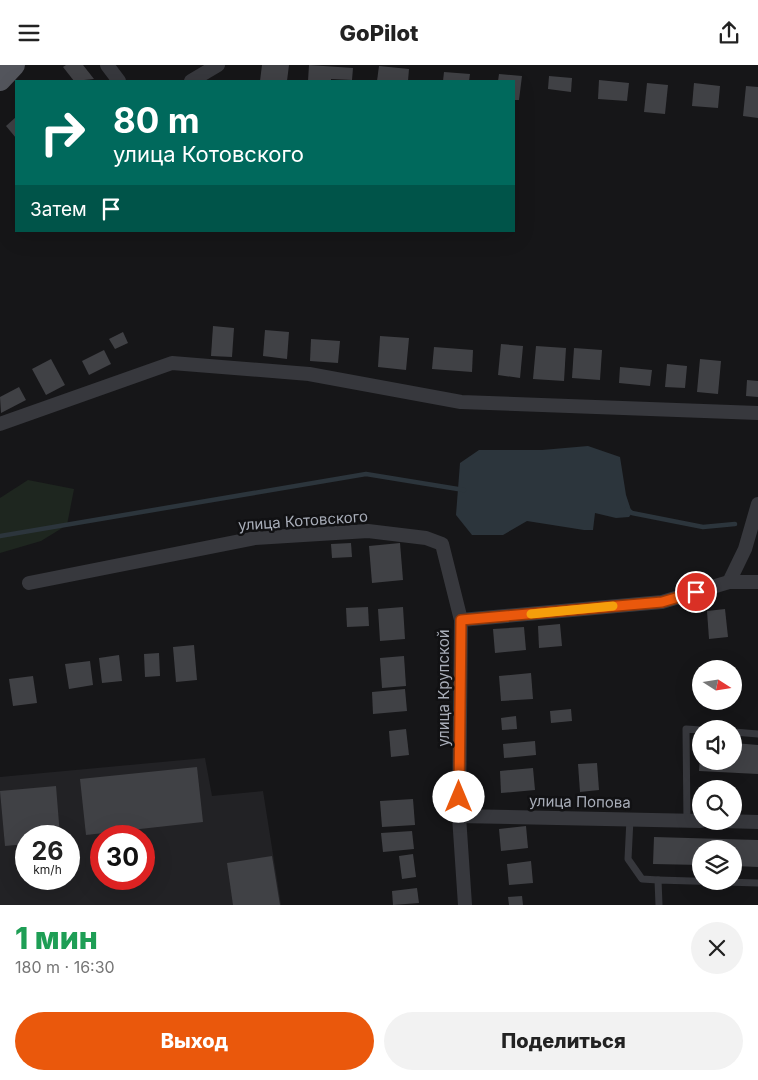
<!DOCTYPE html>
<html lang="ru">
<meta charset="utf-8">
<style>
body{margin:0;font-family:Inter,sans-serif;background:#f2f2f2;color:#222;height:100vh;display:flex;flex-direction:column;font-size:19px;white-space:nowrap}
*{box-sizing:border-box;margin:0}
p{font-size:16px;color:#767676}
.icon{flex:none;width:28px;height:28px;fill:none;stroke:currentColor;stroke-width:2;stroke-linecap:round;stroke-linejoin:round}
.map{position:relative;height:840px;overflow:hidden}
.panel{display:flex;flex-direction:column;background:#fff;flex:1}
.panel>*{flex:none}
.top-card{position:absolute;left:15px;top:15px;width:500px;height:152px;border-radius:0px;box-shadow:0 5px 20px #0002;background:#00695c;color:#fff;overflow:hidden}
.needle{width:32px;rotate:102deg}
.controls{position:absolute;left:692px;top:595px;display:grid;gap:10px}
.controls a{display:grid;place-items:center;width:50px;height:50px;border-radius:50%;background:#fff;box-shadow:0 5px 20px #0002;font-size:25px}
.speed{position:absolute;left:15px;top:760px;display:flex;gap:10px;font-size:25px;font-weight:700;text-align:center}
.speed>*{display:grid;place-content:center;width:65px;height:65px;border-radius:50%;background:#fff;box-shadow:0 5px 20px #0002;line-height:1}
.speed small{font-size:12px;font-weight:400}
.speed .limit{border:8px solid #d22;background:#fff;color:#111}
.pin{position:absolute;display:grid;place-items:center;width:42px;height:42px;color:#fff;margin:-21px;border:2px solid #fff;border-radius:50%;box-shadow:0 1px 5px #0007}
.me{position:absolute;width:55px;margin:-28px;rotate:0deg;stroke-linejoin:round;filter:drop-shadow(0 0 4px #0008)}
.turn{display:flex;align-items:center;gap:18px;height:105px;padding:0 15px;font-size:22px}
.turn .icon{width:65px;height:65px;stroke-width:2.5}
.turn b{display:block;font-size:35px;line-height:42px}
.then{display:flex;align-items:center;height:48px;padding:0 15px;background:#0003;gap:10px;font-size:19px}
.round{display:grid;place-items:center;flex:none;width:52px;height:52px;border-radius:26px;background:#f2f2f2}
.head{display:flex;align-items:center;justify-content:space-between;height:85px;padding:0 15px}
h1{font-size:30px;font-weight:800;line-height:38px;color:#1e9e55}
.action{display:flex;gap:10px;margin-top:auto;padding:10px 15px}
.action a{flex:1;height:58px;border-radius:30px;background:#ea580c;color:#fff;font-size:20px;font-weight:800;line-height:58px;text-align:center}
.action a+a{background:#f2f2f2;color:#222}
header{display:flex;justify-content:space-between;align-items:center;height:65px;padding:0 15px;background:#fff;font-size:22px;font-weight:800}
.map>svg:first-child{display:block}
</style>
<header><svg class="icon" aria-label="menu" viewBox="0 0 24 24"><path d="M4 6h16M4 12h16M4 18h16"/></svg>GoPilot<svg class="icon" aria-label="share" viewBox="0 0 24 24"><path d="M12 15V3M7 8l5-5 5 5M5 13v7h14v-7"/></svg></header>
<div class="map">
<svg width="758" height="840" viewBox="0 0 758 840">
<rect width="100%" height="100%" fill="#161618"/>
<path fill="#222225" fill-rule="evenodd" d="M205,693L212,731L263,726L281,840H0V712ZM26,771H69V814H26ZM101,771H144V814H101Z"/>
<path fill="#1e261f" d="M28,415L74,424L67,460L41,476L0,488V433Z"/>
<path fill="#2c353c" d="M588,381L620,392L626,430L632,448L629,452L616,453L595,448L593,465H584L527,456L503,470H472L456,450L460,398L479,385H542Z"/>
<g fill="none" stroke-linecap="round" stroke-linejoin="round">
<g stroke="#2c353c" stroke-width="4.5">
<path d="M627,444L632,448L703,462L735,459"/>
<path d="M0,471L366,409L464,425"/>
</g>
</g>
<g fill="#404145">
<path d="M66,0H83L94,14L74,16L63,2Z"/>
<path d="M262,0H289L287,16H260Z"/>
<path d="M309,0L353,3L352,15L331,14V16H308Z"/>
<path d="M379,1L409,4L408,16H377Z"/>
<path d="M444,7L470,9L469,16H443Z"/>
<path d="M499,9L522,11L519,35H514V16H498Z"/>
<path d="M549,11L572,13L571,27L548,24Z"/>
<path d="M599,15L629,18L627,36L598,34Z"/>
<path d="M647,18L668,20L665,49L644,47Z"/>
<path d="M694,18L720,21L718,43L692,41Z"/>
<path d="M746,21L758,22V53L743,51Z"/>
<path d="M16,52V73L6,61Z"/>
<path d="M213,261L234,263L232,292L211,291Z"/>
<path d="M265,265L289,267L287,294L263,291Z"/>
<path d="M123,267L128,278L115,284L109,274Z"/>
<path d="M380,271L409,273L406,305L378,302Z"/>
<path d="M311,274L340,276L338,298L310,296Z"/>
<path d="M501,279L523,281L520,313L498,310Z"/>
<path d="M536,281L566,283L564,316L533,314Z"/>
<path d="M434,282L473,285L472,307L432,304Z"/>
<path d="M574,283L602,285L600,315L572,313Z"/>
<path d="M104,285L111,299L89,310L82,296Z"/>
<path d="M51,294L65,320L46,330L32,304Z"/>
<path d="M700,294L721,296L718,329L697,327Z"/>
<path d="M667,299L687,301L685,323L665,322Z"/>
<path d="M620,302L652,305L650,321L619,318Z"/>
<path d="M747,315L758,316V332L746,331Z"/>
<path d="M19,322L26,335L1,348L0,332Z"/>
<path d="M351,478L352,492L332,493L331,479Z"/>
<path d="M400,478L403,515L372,518L369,481Z"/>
<path d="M368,542L369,561L347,562L346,543Z"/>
<path d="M403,542L405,574L380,576L378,544Z"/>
<path d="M725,544L728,572L709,574L707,546Z"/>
<path d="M560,559L562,581L539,583L538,561Z"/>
<path d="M524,562L526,585L495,588L493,564Z"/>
<path d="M194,580L197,615L176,617L173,582Z"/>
<path d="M159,588L160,611L145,612L144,589Z"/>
<path d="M119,590L122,616L102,618L99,593Z"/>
<path d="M404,591L406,621L382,623L380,593Z"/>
<path d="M90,596L93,620L69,624L65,599Z"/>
<path d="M531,608L533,634L501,636L499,611Z"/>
<path d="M33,611L37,638L13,641L9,614Z"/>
<path d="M405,624L407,646L373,649L372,627Z"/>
<path d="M571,644L572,656L551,658L550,646Z"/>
<path d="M516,651L517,664L502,665L501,653Z"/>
<path d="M406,664L409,690L391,692L389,666Z"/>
<path d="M535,676L536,690L504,693L503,679Z"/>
<path d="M734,678L758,680V709L699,706L700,691L701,696H734Z"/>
<path d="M597,698L599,725L580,727L578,699Z"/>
<path d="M197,702L203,757L86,770L80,714Z"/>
<path d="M533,703L535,725L501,728L500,706Z"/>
<path d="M56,721L60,771H26V779L5,781L0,726Z"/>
<path d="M413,734L415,760L382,762L380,736Z"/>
<path d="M526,761L528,783L501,786L499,764Z"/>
<path d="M412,766L414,784L383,787L381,768Z"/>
<path d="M654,772L758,775V802L734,801V784H701V800L653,799Z"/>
<path d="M413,789L416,812L402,814L399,791Z"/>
<path d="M272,791L280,840H233L227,798Z"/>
<path d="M531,796L533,818L509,820L507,799Z"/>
<path d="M417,823L419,838L393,840L392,826Z"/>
<path d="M522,831L523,840H509L508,832Z"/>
</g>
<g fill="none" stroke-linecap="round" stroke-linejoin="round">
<g stroke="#37383d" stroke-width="7">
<path d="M734,667L758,669"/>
<path d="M630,754L628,794L642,814L658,815"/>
<path d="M687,756L686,664L701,665"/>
<path d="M659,840L658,815L758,818"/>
</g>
<g stroke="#37383d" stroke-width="14">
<path d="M107,0L119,16"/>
<path d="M191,16L218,0"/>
<path d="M0,359L172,298L309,309L461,337L758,348"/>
<path d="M729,517L745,484L758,439"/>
<path d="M29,518L255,473L368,466L426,473L442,479L461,555L662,537L729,517H758"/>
<path d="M461,555L459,751L465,840"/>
<path d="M459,751L701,756"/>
<path d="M722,756L758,757"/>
</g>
<path stroke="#53555c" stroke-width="22" d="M0,15L14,0"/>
</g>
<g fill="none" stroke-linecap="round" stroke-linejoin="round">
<defs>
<path id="route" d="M459,732L461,555L662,537L696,527"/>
</defs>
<use href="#route" stroke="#983908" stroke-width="12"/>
<use href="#route" stroke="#ea580c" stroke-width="9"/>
<path stroke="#f59e0b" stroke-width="9" d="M531,549L613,541"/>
</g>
<g text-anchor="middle" stroke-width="5" stroke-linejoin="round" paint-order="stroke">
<g font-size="15" fill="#a8adb8" stroke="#111113">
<text transform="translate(303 456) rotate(-4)" y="5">улица Котовского</text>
<text transform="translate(444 623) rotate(-90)" y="5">улица Крупской</text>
<text transform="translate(580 737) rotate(1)" y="5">улица Попова</text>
</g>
</g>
</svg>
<div class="controls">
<a><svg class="needle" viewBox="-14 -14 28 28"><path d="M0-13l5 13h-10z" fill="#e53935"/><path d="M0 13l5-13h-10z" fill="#767676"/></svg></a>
<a><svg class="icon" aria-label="sound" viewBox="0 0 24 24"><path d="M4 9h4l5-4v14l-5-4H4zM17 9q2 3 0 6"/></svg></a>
<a><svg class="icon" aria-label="search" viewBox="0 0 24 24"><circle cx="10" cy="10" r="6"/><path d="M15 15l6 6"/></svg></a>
<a><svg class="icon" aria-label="layers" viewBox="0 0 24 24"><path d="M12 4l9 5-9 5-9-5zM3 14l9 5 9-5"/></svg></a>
</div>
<div class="speed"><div>26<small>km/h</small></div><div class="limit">30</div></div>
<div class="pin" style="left:696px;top:527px;background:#d93025"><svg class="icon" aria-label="arrive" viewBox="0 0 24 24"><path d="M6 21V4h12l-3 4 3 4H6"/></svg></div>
<svg class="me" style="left:459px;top:732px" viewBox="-20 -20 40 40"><circle r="19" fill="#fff"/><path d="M0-13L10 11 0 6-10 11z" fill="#ea580c"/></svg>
<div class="top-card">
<div class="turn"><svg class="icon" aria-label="right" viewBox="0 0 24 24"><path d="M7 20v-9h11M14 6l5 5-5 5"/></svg><div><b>80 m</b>улица Котовского</div></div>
<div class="then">Затем<svg class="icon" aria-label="arrive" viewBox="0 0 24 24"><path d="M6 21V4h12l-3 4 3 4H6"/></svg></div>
</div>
</div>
<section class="panel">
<div class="head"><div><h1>1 мин</h1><p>180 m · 16:30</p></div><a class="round"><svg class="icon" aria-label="close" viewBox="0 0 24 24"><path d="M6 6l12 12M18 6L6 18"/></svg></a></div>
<div class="action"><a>Выход</a><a>Поделиться</a></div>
</section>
